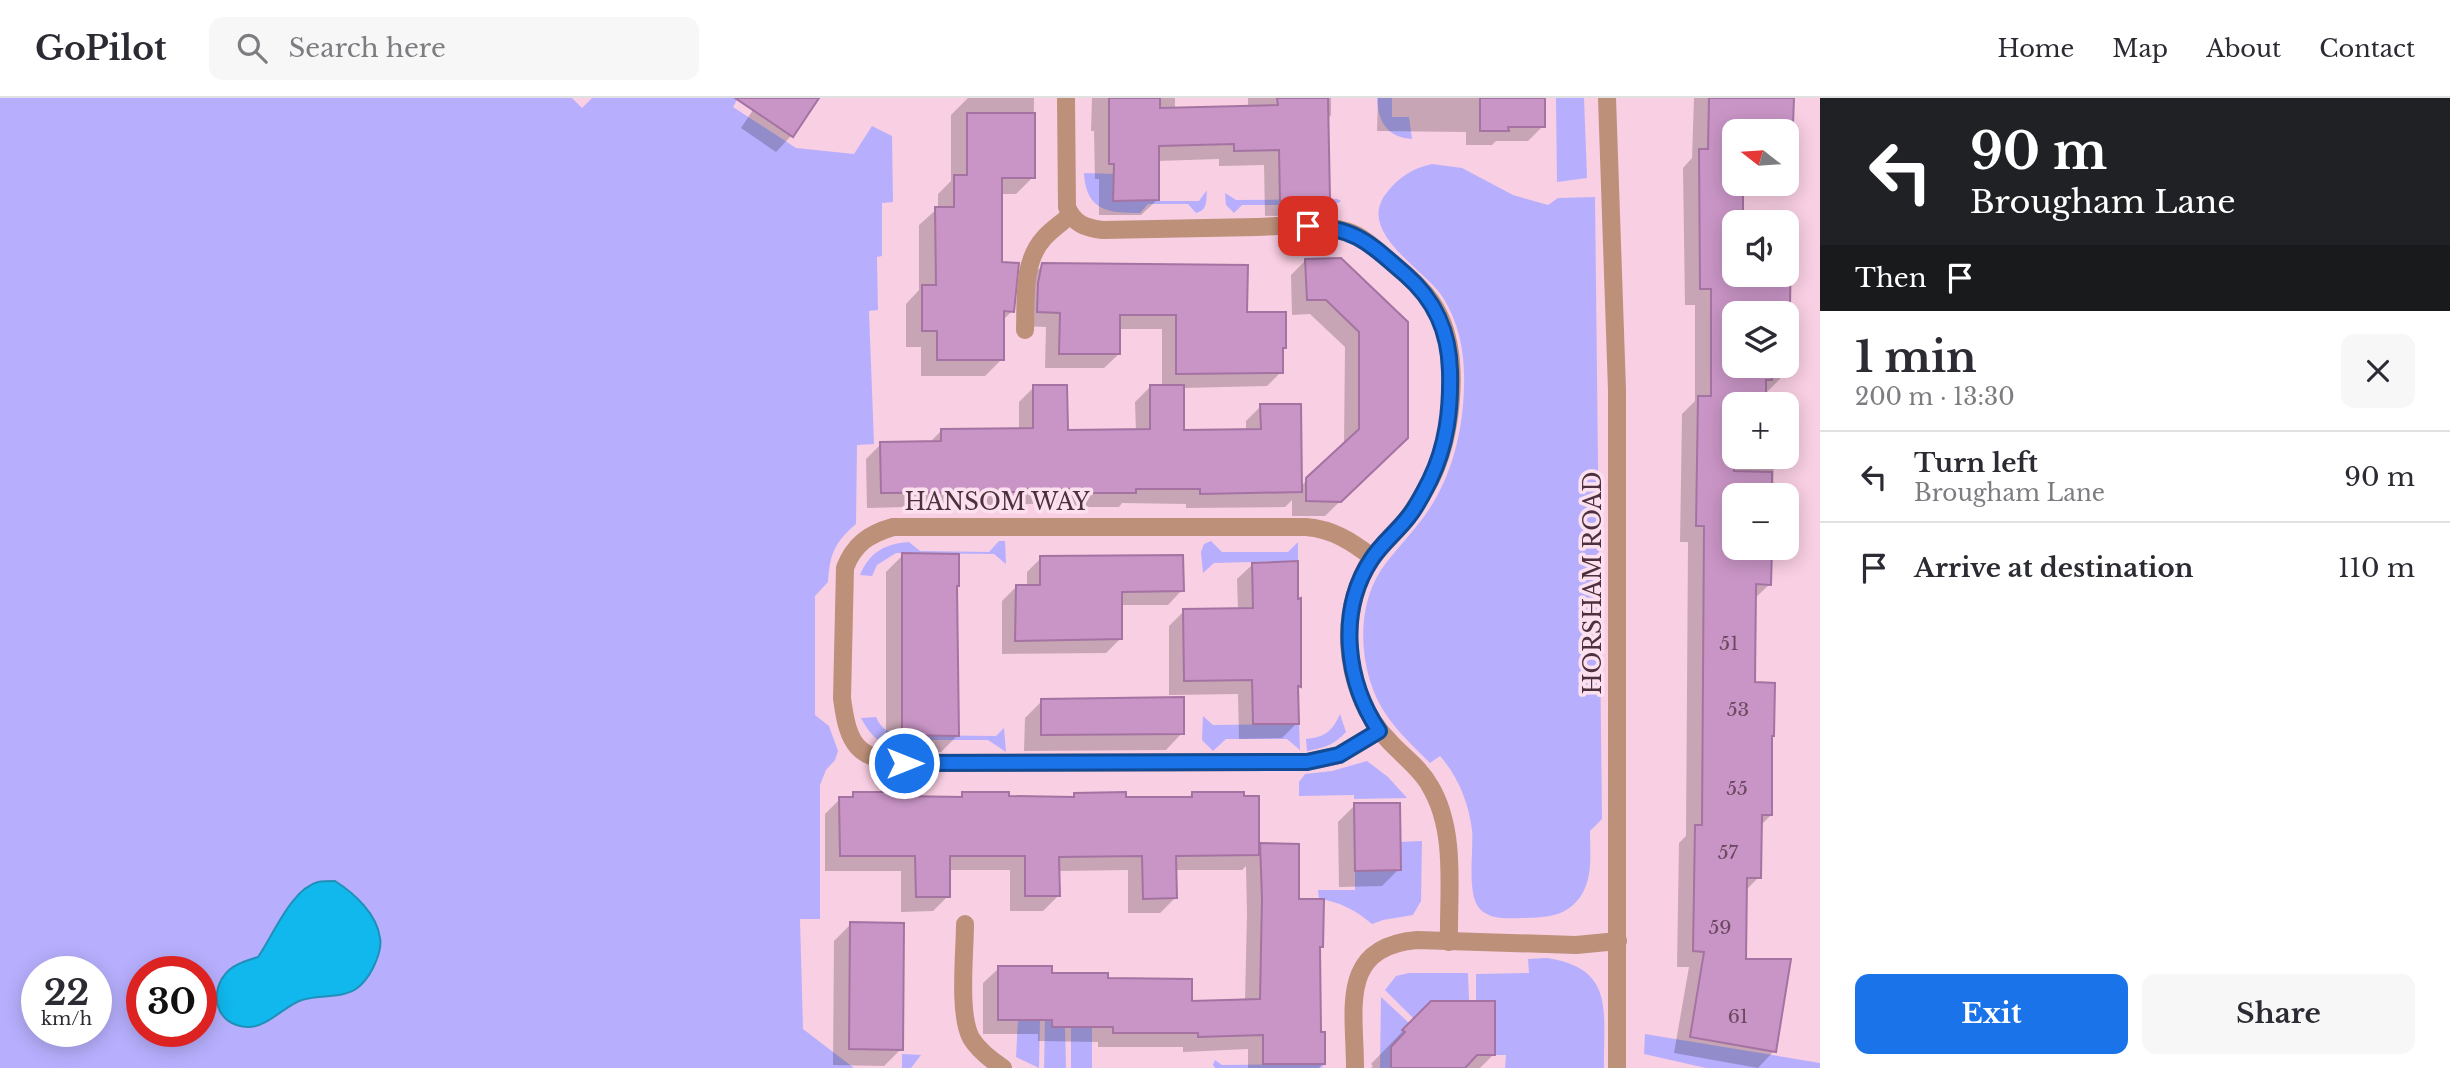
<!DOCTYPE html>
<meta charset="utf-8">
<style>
body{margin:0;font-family:"Libre Baskerville",serif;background:#f7f7f7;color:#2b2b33;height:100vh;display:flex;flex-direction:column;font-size:26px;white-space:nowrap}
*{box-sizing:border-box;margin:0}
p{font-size:23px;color:#7c7c81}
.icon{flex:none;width:38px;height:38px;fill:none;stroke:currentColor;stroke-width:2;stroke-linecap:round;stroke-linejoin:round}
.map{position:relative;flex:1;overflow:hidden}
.sheet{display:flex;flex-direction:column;background:#fff;width:630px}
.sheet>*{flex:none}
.banner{background:#202124;color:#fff;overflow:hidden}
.needle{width:46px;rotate:287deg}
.controls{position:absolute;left:1722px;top:21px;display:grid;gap:14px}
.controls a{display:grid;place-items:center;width:77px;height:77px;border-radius:14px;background:#fff;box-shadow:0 4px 18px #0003;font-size:35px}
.speed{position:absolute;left:21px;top:858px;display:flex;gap:14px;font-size:35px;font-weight:700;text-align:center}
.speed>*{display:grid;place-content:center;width:91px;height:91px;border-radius:50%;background:#fff;box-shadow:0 4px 18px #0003;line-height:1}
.speed small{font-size:18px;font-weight:400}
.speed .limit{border:10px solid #d22;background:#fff;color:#111}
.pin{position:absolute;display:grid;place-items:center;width:60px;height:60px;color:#fff;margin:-30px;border-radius:14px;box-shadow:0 4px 10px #0006}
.me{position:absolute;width:77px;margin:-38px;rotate:90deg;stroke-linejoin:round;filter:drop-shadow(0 0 5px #0008)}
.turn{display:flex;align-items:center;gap:24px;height:147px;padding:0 35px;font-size:32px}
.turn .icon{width:91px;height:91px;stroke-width:2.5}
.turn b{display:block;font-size:49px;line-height:60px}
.then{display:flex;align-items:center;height:66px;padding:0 35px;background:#0003;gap:14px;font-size:26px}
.round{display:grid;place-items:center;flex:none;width:74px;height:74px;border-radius:14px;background:#f7f7f7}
.headline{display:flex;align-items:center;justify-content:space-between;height:119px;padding:0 35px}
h1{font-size:42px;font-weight:700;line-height:52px}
.button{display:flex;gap:14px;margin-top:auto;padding:14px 35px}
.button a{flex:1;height:80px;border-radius:14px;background:#1a73e8;color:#fff;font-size:28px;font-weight:700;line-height:80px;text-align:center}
.button a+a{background:#f7f7f7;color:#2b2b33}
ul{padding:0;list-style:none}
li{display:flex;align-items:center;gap:21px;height:91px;padding:0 35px;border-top:2px solid #e1e1e2}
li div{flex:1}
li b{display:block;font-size:26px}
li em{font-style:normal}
header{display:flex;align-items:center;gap:42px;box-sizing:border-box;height:98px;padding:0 35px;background:#fff;border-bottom:2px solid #e1e1e2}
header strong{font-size:33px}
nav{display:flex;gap:38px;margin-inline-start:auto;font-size:24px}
.search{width:490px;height:63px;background:#f7f7f7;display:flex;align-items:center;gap:18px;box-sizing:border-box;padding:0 24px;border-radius:14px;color:#7c7c81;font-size:26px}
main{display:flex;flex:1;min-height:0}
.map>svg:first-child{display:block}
</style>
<header>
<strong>GoPilot</strong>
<div class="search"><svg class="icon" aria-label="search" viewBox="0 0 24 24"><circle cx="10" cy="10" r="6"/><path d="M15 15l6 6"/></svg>Search here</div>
<nav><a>Home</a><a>Map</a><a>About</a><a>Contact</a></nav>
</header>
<main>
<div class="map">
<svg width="1820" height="970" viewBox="0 0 1820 970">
<rect width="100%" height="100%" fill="#f9cfe3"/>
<g fill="#b7affd" fill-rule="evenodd">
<path d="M0,0H572L582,10L592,0H738L733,9L796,50L854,56L872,28L892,38L893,104L882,105V158L877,159L878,212L869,213L874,346L857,347L856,426C834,445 830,456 828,484L815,498V617L829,628L838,653L835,662L826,672L820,687V821H800L803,931L854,970H0ZM277,825L378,861C355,906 344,889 305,901C290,905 278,915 266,924L217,905C220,876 231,867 258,859ZM37,873H96V933H37ZM142,873H201V933H142Z"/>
<path d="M1377,0H1392V19H1409L1412,41C1387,39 1378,24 1377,0Z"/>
<path d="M1556,0H1584L1587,80L1557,84Z"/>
<path d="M1432,66L1462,70L1513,97L1548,107L1558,100L1595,99L1602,721L1590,733C1590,757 1594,785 1576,804C1562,819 1545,819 1526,820C1512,820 1491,823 1480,811C1466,797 1474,752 1472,732C1469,706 1458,678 1440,658L1430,665C1415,650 1399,635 1387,618C1359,578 1354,513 1381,472C1397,449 1418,430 1433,405C1454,370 1463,330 1464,289C1465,256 1460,226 1442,198C1421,168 1354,133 1388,93C1400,78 1414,70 1432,66Z"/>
<path d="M1084,75L1114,76V103H1199L1207,92C1206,103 1208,112 1196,115L1188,106H1148L1140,115C1108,115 1086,113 1084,75Z"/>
<path d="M1225,95L1236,102L1337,101L1341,103L1324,114L1290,116L1282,107H1242L1234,115L1226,107Z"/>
<path d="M999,443H1005L1006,466L994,456L896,455L877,467L872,478L860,477C870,454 884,446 909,444L920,453L989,454Z"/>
<path d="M1211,443L1222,454H1288L1298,444V463L1214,465L1203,475L1201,454L1204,446Z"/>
<path d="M1340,616L1346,634C1334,647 1324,650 1307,653L1306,641C1325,639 1332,634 1340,616Z"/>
<path d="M1203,618L1213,627L1299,626L1300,652L1287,641H1226L1213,653L1202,642Z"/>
<path d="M876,619C881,631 890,636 902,637L996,638L1004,630L1006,654L988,642H919L907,654C884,649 872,641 861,620Z"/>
<path d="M1367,663L1388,679L1407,700L1354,701V697L1299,698V684L1305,676L1332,673Z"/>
<path d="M1422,743L1421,803L1413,817L1383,822L1372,826C1355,812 1341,804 1319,801L1318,792H1355V773L1401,772L1400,748L1398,744Z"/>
<path d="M1547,860C1616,870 1603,915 1604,970H1505L1506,957H1495V903H1476V876L1529,875L1528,861Z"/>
<path d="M1409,875H1468L1469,903H1434L1422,916L1419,914L1413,920L1385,892L1396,878Z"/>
<path d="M1381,899L1409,925L1402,932L1405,934L1391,949V970H1380Z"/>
<path d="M1018,922H1040L1039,970L1016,959Z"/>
<path d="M1045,922H1052L1065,929L1066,970H1044Z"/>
<rect x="1071" y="929" width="21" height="41"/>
<path d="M1645,936L1820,965V970H1706L1644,956Z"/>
<path d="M902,956L921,957L911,970H902Z"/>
<path d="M1215,962L1222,967L1325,966L1321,970H1215L1213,967Z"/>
</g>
<path fill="#10b8ee" stroke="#228fb9" stroke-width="2" d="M335,783C354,795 377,816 380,840C382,850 377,862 373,870C369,878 363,886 356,891C341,901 316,896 299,903C283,910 265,930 248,929C215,928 207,893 229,872C237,865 248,862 258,859C272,839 292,790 318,784C323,783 330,783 335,783Z"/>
<g fill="#0003">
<path d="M761,0H817L791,38L776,54L741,30Z"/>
<path d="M968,0H1034L1033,79L1016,96H1000L1001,166L1012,213L1002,223V261L985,278H921V249H906V206L919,192V127L938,110V96L951,83V17Z"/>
<path d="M1092,0H1175V12L1248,10V0H1331V17L1327,22L1329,101L1313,117L1265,118L1264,67L1219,68V61L1157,63V102L1141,117H1099V81H1095L1094,33H1091Z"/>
<path d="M1378,0H1543V28L1528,43H1496L1492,47H1466V34L1377,33Z"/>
<path d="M1694,0H1792L1789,79L1787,82V33H1734V86H1783L1773,95H1741V124H1734V177H1787V146H1789L1788,207L1780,215H1734V268H1780V281L1764,297V306H1734V359H1774L1773,397H1734V450H1771L1770,486L1754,501V586L1770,640L1771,717L1760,728L1759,779L1745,793L1744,863L1774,953L1758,970L1674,955L1689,869H1677L1679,745L1686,738L1688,444H1680L1682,316L1695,303V207H1685L1683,70L1692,60Z"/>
<path d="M1341,161L1391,354L1325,418H1292V402L1285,409L1186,410V406L1122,405L1119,409H1069V405L867,410L866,361L881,346L929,345L941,333L1019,332V304L1034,289L1066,334L1136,333L1135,304L1150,289H1162V231H1118L1119,256L1104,270H1045L1046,229L1023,228L1028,181L1043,167L1245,216L1285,249L1281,253V274L1267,288L1182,290L1183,334L1246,333V323L1261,308L1300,389L1344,346L1345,249L1310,216L1292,217L1291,177L1306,162Z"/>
<path d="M903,457L958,488L955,490L958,637L941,654L886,653V474Z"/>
<path d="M1041,460L1182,492L1168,507H1120V541L1106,555L1002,556V503L1016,489H1027V474Z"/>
<path d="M1253,466L1297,503L1300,588L1296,591L1297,625L1282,640L1239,641L1238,596L1169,597V528L1184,513L1238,512L1237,481Z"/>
<path d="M1042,603L1182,635L1166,652L1024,653L1025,620Z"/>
<path d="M854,696L898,700H958L963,696L1007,700L1070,701L1074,697L1124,701L1188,700L1192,696L1257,750L1261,747L1298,802L1322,849L1318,852L1319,936L1323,965L1319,970H1248V951L1183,954V949H1098V944L1038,943V936H983V885L999,870L1106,882L1190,905L1245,903L1247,816L1246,768L1242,772H1175V800L1160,815H1128V772L1058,773V798L1043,813H1010V772H948V798L933,813L901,814V773H825V716L840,701H849Z"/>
<path d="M1355,707L1399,771L1382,788L1339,789L1338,724Z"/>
<path d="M851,826L901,951L884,968L833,967L834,843Z"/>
<path d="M1431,904L1493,957L1480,970H1371L1373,968L1371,966Z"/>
</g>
<g fill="#c995c6" stroke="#a473a2" stroke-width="2">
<path d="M735,0H819L793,39Z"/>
<path d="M1109,0H1160V10L1278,7L1277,0H1328L1330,102L1280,103L1279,52L1234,53V46L1159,48V102L1113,103L1114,66H1109Z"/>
<path d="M1480,0H1545V29H1508L1509,33H1480Z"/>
<path d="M1709,0H1794L1791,80H1787V33H1734V86H1743V124H1734V177H1787V144H1791L1790,208H1769V215H1734V268H1771L1772,282H1766V306H1734V373L1772,374V397H1734V450H1772L1771,487L1756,486L1755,584L1775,585L1774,638H1772V717H1762L1761,780H1747L1746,861H1791L1776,954L1690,939L1704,854L1693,853L1695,727H1702L1704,428H1696L1698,298H1711V191H1700L1699,51H1708Z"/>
<path d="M967,15H1035V80H1002V164L1019,165L1014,214L1004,213V262H937V233H922V187H936L935,109H954V77H967Z"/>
<path d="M1341,160L1408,224V340L1341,404L1306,403V380L1359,331V234L1326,202H1307L1305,161Z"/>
<path d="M1042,165L1248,167L1247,214H1286V250H1283V275L1176,276V217H1120V256H1059L1060,215L1037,214L1038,185Z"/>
<path d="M1033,287H1067L1068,332L1150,331V287H1184V332L1261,331L1260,306H1301L1302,394L1200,396V391H1136V395H1084V391H1019V394L881,395L880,344L941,343V331L1033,330Z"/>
<path d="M902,455L959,456V488H957L959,638L902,637Z"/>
<path d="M1183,457L1184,493L1122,494V541L1015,543L1016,487H1040V458Z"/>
<path d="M1298,463V501L1301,500V589L1298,588L1299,626H1253L1252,582L1184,583L1183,511L1253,510L1252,465Z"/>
<path d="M1184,599V636L1041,637V601Z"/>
<path d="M853,694H900V698L962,699V694H1009V698L1074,699V695L1126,694V699H1192V694H1244V698H1259V757L1176,758L1177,800L1143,801L1142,758L1059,759L1060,798H1025V758H950V799H916L915,758H840L839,699H853Z"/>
<path d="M1354,705H1400L1401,772L1355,773Z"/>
<path d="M1260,745L1299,746V801H1324L1323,849H1320L1321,934H1325V966H1263V937L1198,939V935H1113V929H1052V922H998V868H1052V875H1108V880L1192,881V903L1260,901L1262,800Z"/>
<path d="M850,824L904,825L903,952L849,951Z"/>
<path d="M1431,903H1495V957H1477L1465,970H1391V949L1405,934L1402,932Z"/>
</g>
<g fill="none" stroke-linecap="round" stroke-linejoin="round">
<g stroke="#bd9079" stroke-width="18">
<path d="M1066,0L1067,109C1074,126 1085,130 1103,132C1154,131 1205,130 1257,129C1286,128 1318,124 1346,133C1363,138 1377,152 1390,163C1408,178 1429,195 1439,217C1461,263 1452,339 1430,383C1424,394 1416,409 1408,419C1397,433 1383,445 1373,459C1356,481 1348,517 1349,545C1351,581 1364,619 1391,645C1404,659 1421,671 1430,688C1457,733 1448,793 1449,844"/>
<path d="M1607,0L1617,292V970"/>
<path d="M1025,232C1026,202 1022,164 1044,140C1052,131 1062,125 1070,117"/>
<path d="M1372,459C1352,444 1333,431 1306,429H893C869,436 854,446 845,470L842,600C848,646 856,661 904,665L1307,664L1339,657L1379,633"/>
<path d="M965,826C965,854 958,916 971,940C979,953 991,962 1003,970"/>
<path d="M1355,970C1355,911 1338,849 1417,842L1576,847L1618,843"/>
</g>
</g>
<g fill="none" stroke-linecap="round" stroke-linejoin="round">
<defs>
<path id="route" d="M904,665L1307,664L1339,657L1379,633C1346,584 1337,514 1371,462C1381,446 1397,434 1409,418C1417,408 1424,394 1430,382C1447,347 1451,311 1450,273C1449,233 1435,202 1405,176C1370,146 1357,130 1308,128"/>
</defs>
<use href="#route" stroke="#114b97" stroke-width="18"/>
<use href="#route" stroke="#1a73e8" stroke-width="12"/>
</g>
<g text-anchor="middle" stroke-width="7" stroke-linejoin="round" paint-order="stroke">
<g font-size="19" fill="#6b4960">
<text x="1729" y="552">51</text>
<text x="1738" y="618">53</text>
<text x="1737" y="697">55</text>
<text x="1728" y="761">57</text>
<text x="1720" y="836">59</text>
<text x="1738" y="925">61</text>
</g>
<g font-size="23" fill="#4c303e" stroke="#fde0ee">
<text x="997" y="412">HANSOM WAY</text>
<text transform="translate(1593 485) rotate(-90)" y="8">HORSHAM ROAD</text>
</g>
</g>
</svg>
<div class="controls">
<a><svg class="needle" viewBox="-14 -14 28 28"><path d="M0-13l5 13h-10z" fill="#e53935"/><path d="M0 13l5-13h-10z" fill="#7c7c81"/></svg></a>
<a><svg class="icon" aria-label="sound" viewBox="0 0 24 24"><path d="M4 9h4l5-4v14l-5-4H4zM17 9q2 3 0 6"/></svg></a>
<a><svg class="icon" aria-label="layers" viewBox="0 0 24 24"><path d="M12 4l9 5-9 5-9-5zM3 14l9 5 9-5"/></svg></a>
<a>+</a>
<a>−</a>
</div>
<div class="speed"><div>22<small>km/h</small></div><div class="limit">30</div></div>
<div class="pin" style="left:1308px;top:128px;background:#d93025"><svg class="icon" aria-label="arrive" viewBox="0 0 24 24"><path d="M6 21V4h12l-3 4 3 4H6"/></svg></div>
<svg class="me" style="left:904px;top:665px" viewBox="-20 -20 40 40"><circle r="17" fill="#1a73e8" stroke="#fff" stroke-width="3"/><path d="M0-11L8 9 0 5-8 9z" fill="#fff"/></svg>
</div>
<section class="sheet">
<div class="banner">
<div class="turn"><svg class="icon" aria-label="left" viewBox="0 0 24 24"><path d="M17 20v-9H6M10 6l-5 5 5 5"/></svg><div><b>90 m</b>Brougham Lane</div></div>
<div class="then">Then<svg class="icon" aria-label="arrive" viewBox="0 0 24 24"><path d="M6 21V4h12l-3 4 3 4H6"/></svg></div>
</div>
<div class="headline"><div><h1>1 min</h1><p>200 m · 13:30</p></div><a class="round"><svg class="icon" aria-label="close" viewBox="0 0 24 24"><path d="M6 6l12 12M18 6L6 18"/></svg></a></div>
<ul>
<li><svg class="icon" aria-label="left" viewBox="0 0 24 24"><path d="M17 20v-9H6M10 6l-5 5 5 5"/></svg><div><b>Turn left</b><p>Brougham Lane</p></div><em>90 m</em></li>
<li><svg class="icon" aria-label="arrive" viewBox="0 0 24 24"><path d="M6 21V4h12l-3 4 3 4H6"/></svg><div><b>Arrive at destination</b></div><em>110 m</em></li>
</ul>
<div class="button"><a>Exit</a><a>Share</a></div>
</section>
</main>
